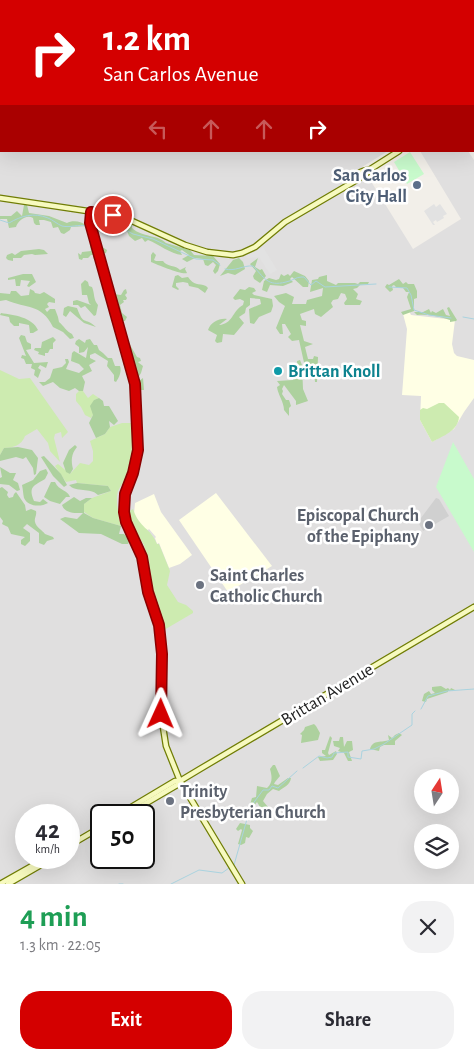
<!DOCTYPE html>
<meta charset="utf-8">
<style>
body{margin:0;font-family:"Alegreya Sans",sans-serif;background:#f2f2f3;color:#2b2b33;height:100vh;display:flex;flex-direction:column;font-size:19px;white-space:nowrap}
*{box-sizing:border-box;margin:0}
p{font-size:16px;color:#7c7c81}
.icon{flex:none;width:28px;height:28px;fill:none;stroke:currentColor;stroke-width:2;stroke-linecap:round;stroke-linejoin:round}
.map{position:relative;height:884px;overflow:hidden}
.sheet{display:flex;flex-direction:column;background:#fff;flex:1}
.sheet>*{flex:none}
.top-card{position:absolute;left:0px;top:0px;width:475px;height:152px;box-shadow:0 5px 20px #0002;background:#d40000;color:#fff;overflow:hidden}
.needle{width:32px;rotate:12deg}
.buttons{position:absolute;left:414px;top:769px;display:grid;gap:10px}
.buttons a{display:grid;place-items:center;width:45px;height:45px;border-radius:50%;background:#fff;box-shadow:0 5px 20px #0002;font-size:25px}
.speed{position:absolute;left:15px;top:804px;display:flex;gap:10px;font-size:25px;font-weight:700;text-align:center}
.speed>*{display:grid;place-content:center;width:65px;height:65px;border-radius:50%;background:#fff;box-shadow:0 5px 20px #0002;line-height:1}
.speed small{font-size:12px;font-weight:400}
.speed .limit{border:2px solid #111;border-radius:8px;background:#fff;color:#111}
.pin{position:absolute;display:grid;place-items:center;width:42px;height:42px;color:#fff;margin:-21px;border:2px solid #fff;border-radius:50%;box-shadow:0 1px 5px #0007}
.me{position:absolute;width:55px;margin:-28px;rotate:1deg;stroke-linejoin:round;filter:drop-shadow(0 0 4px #0008)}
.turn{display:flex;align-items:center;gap:18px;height:105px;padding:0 20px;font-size:22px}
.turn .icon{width:65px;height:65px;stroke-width:2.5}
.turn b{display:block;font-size:35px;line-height:42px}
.lanes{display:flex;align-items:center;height:48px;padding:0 20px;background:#0003;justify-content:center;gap:25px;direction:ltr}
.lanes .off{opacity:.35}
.round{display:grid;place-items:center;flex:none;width:52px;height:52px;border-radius:20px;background:#f2f2f3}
.overview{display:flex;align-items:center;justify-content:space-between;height:85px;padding:0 20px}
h1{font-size:30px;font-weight:700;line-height:38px;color:#1e9e55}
.button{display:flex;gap:10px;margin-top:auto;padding:10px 20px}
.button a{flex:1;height:58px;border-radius:20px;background:#d40000;color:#fff;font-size:20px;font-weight:700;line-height:58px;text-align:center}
.button a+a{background:#f2f2f3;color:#2b2b33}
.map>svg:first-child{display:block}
</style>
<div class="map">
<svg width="474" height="884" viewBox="0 0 474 884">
<rect width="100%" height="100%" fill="#f2efe9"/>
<path fill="#e0dfdf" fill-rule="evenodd" d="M0,0L432,1H1V151H388L362,167L413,249L461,219L420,151H468L474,160V884H0ZM422,778H450V805H422ZM26,815H69V858H26ZM101,815H144V858H101ZM422,832H450V860H422Z"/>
<g fill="#ffffe5">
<path d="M409,311L411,315L455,320L452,344L454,353L457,356L474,360V398L464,412L454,429L432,442L420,420L421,396L402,395L407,329L403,314Z"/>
<path d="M216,493L272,566L228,592L179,520Z"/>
<path d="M154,494L161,512L192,555L180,564L169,568L159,543L157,544L155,538L156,537L149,529L148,530L143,528L134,514L135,503Z"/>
</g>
<path fill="#d0d0d0" d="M436,498L439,499L449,516L423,531L418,522Z"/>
<g fill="#cdebb0">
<path d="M0,370L19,379L30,378L68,432L62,438L61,432L55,434L54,438L60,462L50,451L48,443L37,429L25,436C22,445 13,448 4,448L0,455Z"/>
<path d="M79,391H83L88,398L93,394L99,398L94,400L93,415L91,418L85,415L81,407L76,401V394Z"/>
<path d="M439,403H444L459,417C458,431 443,436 432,442L420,420V410L423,408L427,409Z"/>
<path d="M122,423H133C134,441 134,462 127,478C124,482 120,486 118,491C115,501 119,516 121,526L93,518L84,512V504L92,498L111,491L108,486L77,483L76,480L66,482L55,466L58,464L70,474L80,463L89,465L93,461V451L90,441L105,434L110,427Z"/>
<path d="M133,509C139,528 151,528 157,544H159L170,571L167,585L178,602L186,605L193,611V613L164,630L152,589L150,569L144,545L133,527L128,512Z"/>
</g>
<g fill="#add19e">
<path d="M24,205H27L29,213L49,216L67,223C72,220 82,221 87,226L71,227L70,230L64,234L61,233L58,227L53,228L51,222L44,220H39L40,225H36L34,223L33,218C26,214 18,221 16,227L9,228L7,219H0V216H11L17,211L22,216Z"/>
<path d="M111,218L114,219L116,224L124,227L123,229L105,227L99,232L94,229L95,224L106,226L107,224H97L98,220L108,221Z"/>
<path d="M124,223L132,225V228C143,238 157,234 166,243L190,250L194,255L213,256L220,264L218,271L215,274L213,271L216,265L213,262L208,266L205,265L203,259L195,258L187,262L182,259L189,255L182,250L180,251L182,255C170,254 159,244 148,240L145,242L142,238L135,241L129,236Z"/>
<path d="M99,245L107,250L106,253L102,254L101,250L98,249L97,262L93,258V255H91L88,258H83L82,260L79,259L78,253L81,255L82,252L91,251L90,246Z"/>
<path d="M39,249L44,250L48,254L35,255L32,254L24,255L21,258H13V261L8,260L6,258L7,255L12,253L15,255L21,251Z"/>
<path d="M153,252L156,255L154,260L156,261H163C167,267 176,265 180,270L186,267L185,269L187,273C182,275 158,265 151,262V255Z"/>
<path d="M239,258L243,262L245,269L235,275L228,273L220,276L233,260Z"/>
<path d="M258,258L255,267L260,270L262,269L266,276L260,283L254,279L253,276L256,271L250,264Z"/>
<path d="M294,271L305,276L309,281L308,287H303L292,277L290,279L293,282L283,286L270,285L267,292L262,290L264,281L269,278L276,280L279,279L281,274L284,276L288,274L290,276Z"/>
<path d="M23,274H32L36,282L29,287L27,286L30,281L21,280L20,286H16L15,279L8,280V278Z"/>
<path d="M178,275L182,278L188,277C194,286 198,283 206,286L208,288L205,293L198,288L189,286L188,283L183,282L176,283V286L179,289L178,290L172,287L175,276Z"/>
<path d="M327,275V281L336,285L338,283H355L358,284L360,282H369L368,284L360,285L357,288L353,289L358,294L356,299L362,301L360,305H345L344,303L347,299L345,294L341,293L338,299L333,300L331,303L333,307L321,317L315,314L314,309L300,314L302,320L306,321V326L300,325L304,341L313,344L305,347L308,359H313L314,356L318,357L317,382H315L314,364L305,367L299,340L292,341L288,337L291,334L285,324H282L283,334H280L276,328L285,306L279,302L274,296L286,293L294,297L292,304H306L307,300L322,296L323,288L310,292L312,280L318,279L319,277Z"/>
<path d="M399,279L403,284L406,282L408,284H414L417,291V298L414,299V311L403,315L401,312L411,309L407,297L409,292H406L403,288H397L394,285L392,286L393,290L390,292L385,287L387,284L389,285Z"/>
<path d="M85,280L88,282L89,286L92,287C95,294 93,299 98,305L96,315L94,316L85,306L81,308L78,305H73V301L77,300L91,305L89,303L87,295H82L81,284Z"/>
<path d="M249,287L254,288L256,291L252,293L254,295L272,299L273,306L271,312L259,317L254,324L250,323L249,309L261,304L260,299L250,298V305L246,308L245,313L239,317L244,323L234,335L223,334L222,342L217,343L215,341L217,335L208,330C211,322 219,318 227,319L219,325C233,324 232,311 243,305L244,301L240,299L235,300L233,298L240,289L245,290Z"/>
<path d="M30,289L34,291L35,293L40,294L44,292L55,299V303L49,302L47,304L49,307L45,309L47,312L50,309H55L58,317L59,322C64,326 66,331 72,334L74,338L70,339L63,332L53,327C41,303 27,309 6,300L0,301V293L10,294L11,291H16L21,296L29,295Z"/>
<path d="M126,289L127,293L125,295L127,298L126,300H123L124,302L120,305L122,313L127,317L125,321H121L115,306L116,300L113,298V294L121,295L124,290Z"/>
<path d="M68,306L77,308C84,327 84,316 96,327L84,323L70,311L66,317L63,315L64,308Z"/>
<path d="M449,307L457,320L456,321L450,322V320C438,316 428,314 417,315L414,312H423L429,309L431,313L432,311L436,313L443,309L446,315L450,316L447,308Z"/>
<path d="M1,313C14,315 32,317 38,330L33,333H30L29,325L19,323V326H14L10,322L9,317L0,315Z"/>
<path d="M21,335L25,336L27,342L31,344V349L26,350L34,363L48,362L46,368L40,365L38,368L41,370L38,378L34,375L35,370L31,368L32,364H26L24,359L21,358L22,355L26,356L19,338Z"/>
<path d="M53,337L56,340L53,343V349H50L48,353H45V356L38,354L39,352L34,350L35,348H41L42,342Z"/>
<path d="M79,339L85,343L86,340L90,339L94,345H97L99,350L103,353L108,358H112L115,366H120C122,371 119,378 116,382L114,381V375L107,366L108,361L95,353L90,355V358L96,361L89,365L92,371L82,376L85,382L83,391H79L75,388L69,391L60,388L53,382L43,386L39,382H45L50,378L53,369L62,367L66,363L65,359H68L69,362L66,369L79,373L84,369L79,364L71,361L72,353L74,351L86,358L88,347L84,352L79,353V347L75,344L76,341Z"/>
<path d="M127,343H129L137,357L140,358L141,361L138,362L139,363L143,366L141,373L138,378L139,381L143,378L144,390H141L137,386L132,389L131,388L127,373L123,363H126L131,372L136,369L128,349Z"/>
<path d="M300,360L302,365L303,389L308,401L296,405V401L284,385L282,389L283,391L282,394L286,400H289L291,406L289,408V416L284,410C284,402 278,395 277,387L280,385L277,381L293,380V375L296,374L298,375L297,361Z"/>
<path d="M99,398L103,401L104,406H109L118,421L114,425L109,421L110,427L105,434L96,438L89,423L93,415L90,406L94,400Z"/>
<path d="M75,445L77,447C71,454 71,461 73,469L70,474L66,472L63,463L69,450Z"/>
<path d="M18,447L32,450L38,458L36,474L34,475L33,468L26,457L23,459L16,457L0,461V455L4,448Z"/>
<path d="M44,456L61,474L67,485L64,487L53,476L41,457Z"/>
<path d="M0,467L10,473H16L13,480L18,483L20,490L17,491L9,485L0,484V478L2,477Z"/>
<path d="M46,469L48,473L45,479C34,486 28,486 34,501L40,502L43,499L48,503C41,507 28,507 24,498C23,494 23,489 22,485L33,480L40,471Z"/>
<path d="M51,482H55C59,491 68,490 70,497H66L60,504L50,501L44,497Z"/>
<path d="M77,483L108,486L111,491L98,495C90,487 76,493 69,485Z"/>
<path d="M2,487L8,492L7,495L9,498L13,497L14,494L16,492L25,505L26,511L31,509L36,511C37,516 34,518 35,522C36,527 42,530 45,534L53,537L54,539L47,541L44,545L39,543V533L27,524L23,528L30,533V541L25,546L21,544V540L25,537L11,534L8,527L2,524L3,521L0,517V488Z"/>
<path d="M74,497L80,501L86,498H92L84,504V513L93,518L121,526L119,534H124L130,540L128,544H122L101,534L79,533L60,519L65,517L77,519L83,513C76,513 65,514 62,505Z"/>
<path d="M441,686L446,689L448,688L450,690L451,688L455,690L448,691V692L427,699L426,702L422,701L424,694L429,691L431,694L435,693L432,690V687Z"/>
<path d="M314,724L316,726L320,733L318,740L301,743L302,735L300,734L304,730L305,727Z"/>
<path d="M399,733L402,735L395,741V745H384L380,747L379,751L370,749C373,739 382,743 389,740L388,735L392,738L395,735Z"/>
<path d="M330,736L332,738L328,753L329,755L336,751L337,754L333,760L320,761L318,757L326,756L322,753V750H325Z"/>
<path d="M340,737H343L344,747L347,741H352L353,750L349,752L352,761H348L344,753L338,751L340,748L334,746L333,741H339Z"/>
<path d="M273,765H275L280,776L275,782L274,784L278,785L288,778H291C290,785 284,787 279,791L273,789L267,794L263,801L268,807L267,810L260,807L257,802L254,806L263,814L260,818L255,817V812L251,814L247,813L252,811L249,808L252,798L256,797L257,786L267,788C273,783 272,776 270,769Z"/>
<path d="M240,823L250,825V828L253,831L249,838L246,837L245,843L241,845L238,844L242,830L241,829L238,831L236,829Z"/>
</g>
<g fill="#c8facc">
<path d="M410,152L424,174L407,184L394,162Z"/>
<path d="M453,442L474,479V552L436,487Z"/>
</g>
<g fill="#e2e2e2">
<path d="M434,204L436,207L440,204L447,214L443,216L444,218L437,222L436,220L433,222L435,225H433L424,211Z"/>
<path d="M263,247L277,270L270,274L259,257L247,258L246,254L255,252Z"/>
</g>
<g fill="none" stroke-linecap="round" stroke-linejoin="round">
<g stroke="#aad3df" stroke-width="1">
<path d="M0,220L9,223C21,216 34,212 48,218C53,220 57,224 62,226C70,228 78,224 87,226"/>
<path d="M96,226L122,228L133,234L153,239L196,259L213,260L220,265"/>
<path d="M225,269C235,272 243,265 253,266C264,277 267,287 286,282C292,281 296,277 301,277H304L311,285L316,281L325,287L376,284"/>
<path d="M389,287L407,288L411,295L414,310L429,315L451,318"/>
<path d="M463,317L474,319"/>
<path d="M421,709L428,696L447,691L474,689"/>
<path d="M303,768L319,756L327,758L332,757L334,753L348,752V757L361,759L362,751L374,749L384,744L412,725V714L415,711"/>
<path d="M234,865L249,812L252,805L263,790H269L272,786L278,788L297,771"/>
<path d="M119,884H123"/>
<path d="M171,884L199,870L222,873L229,868"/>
</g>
<defs>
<g id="secondary">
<path d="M474,108V107"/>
<path d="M351,182C353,175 362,170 369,170"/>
<path d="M0,198L121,216L185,245L207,252L233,255L242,253L255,247L285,222L355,181L366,174L369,170L399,151"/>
<path d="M91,212V228L135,383L138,450L133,473L125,494L124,512L126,522L142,557L148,592L159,625L162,655L161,714L166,746L180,781L242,884"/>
<path d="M118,815L175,781H180L200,769L474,607"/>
<path d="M126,815L177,785L180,781"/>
<path d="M69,848L72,844L101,827"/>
<path d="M0,884L46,858"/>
<path d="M8,884L53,858"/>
</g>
</defs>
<use href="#secondary" stroke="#707d05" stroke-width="7"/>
<use href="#secondary" stroke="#f7fabf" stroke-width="4.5"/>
</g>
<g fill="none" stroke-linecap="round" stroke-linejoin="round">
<defs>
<path id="route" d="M113,215L91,212L90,223L135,384L138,450L133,473L125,494L124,512L126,522L142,557L148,592L159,625L162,654L161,714"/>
</defs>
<use href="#route" stroke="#8a0000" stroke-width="12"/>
<use href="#route" stroke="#d40000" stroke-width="9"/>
</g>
<circle fill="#5c6f8a" stroke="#fff" stroke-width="2" cx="417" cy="185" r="5"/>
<circle fill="#0f9aa8" stroke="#fff" stroke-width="2" cx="278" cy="371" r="5"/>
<g fill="#6b7280" stroke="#fff" stroke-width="2">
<circle cx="429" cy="525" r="5"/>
<circle cx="200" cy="585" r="5"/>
<circle cx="170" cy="801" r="5"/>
</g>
<g text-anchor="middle" stroke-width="5" stroke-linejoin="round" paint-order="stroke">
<g font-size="18" font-weight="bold" fill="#4e5e75" stroke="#fff" text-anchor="end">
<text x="407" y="181">San Carlos<tspan x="407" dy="21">City Hall</tspan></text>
</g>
<g font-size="18" font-weight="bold" fill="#0d838f" stroke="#fff" text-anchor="start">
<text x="288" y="377">Brittan Knoll</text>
</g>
<g font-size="18" font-weight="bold" fill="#5b616d" stroke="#fff" text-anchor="start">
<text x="419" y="521" text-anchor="end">Episcopal Church<tspan x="419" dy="21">of the Epiphany</tspan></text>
<text x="210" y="581">Saint Charles<tspan x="210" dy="21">Catholic Church</tspan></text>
<text x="180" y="797">Trinity<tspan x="180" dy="21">Presbyterian Church</tspan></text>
</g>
<g font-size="18" fill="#222" stroke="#fff">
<text transform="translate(327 694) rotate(-31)" y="6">Brittan Avenue</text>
</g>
</g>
</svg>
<div class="buttons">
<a><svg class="needle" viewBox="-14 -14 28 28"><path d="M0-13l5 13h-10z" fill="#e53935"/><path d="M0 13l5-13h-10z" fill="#7c7c81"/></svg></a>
<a><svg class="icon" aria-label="layers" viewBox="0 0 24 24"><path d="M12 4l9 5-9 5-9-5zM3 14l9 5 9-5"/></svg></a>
</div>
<div class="speed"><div>42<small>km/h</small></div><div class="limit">50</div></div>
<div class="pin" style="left:113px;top:215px;background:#d93025"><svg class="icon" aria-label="arrive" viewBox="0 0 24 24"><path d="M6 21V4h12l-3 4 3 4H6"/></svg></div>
<svg class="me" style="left:161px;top:714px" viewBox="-20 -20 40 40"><path d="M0-17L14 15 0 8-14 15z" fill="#d40000" stroke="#fff" stroke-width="4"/></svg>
<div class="top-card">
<div class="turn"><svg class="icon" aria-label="right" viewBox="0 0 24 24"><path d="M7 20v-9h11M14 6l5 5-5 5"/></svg><div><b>1.2 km</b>San Carlos Avenue</div></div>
<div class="lanes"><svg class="icon off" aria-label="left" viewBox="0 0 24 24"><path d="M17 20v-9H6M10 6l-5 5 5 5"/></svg><svg class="icon off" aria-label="ahead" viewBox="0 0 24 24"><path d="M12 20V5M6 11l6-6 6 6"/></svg><svg class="icon off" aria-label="ahead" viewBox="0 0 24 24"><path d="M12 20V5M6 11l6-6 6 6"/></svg><svg class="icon" aria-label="right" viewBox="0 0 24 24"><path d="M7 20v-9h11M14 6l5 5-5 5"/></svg></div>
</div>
</div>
<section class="sheet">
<div class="overview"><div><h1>4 min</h1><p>1.3 km · 22:05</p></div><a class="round"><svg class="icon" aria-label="close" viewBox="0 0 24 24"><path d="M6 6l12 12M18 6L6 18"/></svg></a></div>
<div class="button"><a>Exit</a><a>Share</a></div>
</section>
